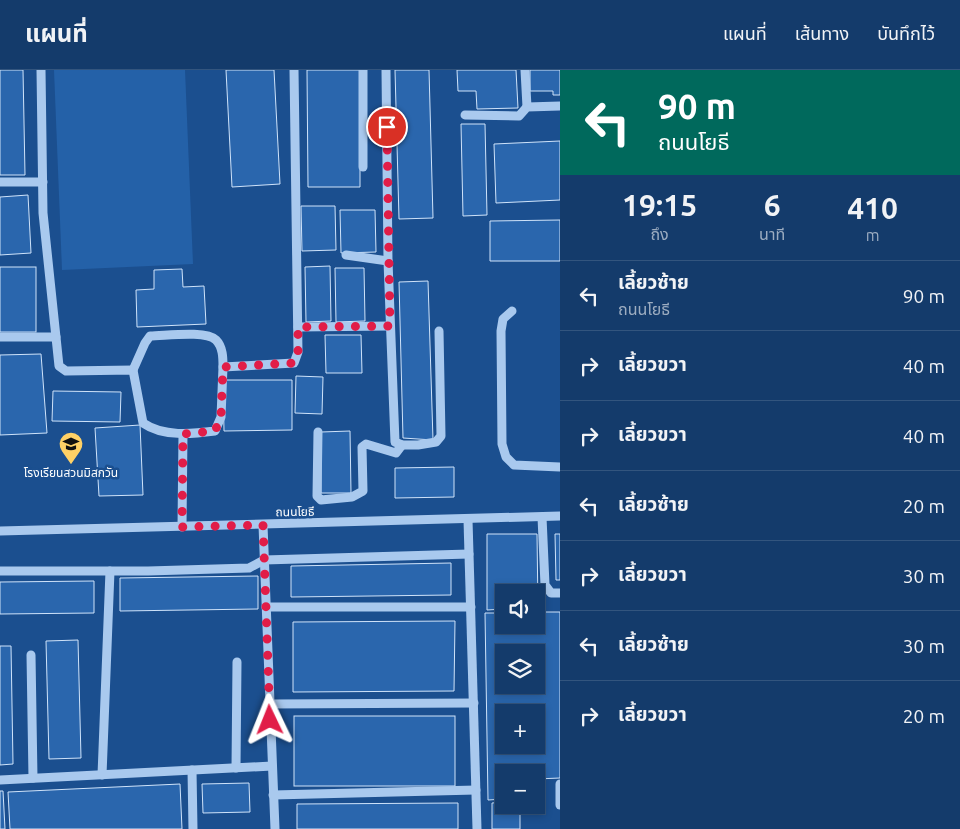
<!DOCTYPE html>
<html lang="th">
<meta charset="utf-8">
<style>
body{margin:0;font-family:Ubuntu,"Noto Sans Thai",sans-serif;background:#214673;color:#f1f3f6;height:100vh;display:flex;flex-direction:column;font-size:19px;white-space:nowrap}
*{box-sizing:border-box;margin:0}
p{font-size:16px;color:#9dadc1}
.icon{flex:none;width:28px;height:28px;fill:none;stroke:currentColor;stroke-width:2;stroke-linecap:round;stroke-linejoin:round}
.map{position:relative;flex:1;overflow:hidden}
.drawer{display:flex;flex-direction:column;background:#143b6b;width:400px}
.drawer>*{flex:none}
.top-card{background:#00695c;color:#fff;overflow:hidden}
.fabs{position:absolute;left:495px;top:514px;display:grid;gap:10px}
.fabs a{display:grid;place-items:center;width:50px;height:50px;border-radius:0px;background:#143b6b;box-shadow:0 2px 8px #0003,0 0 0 1px #33557e;font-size:25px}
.pin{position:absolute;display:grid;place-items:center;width:42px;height:42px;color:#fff;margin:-21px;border:2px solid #fff;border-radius:50%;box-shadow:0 1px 5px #0007}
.me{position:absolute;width:55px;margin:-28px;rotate:358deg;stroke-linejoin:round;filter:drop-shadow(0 0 4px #0008)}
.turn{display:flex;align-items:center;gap:18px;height:105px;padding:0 15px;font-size:22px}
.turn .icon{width:65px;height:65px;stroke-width:2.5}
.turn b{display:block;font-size:35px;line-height:42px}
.eta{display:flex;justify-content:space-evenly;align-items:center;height:85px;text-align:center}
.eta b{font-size:30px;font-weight:600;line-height:35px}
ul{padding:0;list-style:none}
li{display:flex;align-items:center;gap:15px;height:70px;padding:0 15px;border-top:1px solid #33557e}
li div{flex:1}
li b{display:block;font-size:19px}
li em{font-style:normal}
header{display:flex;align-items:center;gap:30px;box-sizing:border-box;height:70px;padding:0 25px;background:#143b6b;border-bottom:1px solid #33557e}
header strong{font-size:24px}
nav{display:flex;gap:28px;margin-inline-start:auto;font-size:18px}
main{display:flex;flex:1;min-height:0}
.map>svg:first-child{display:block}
</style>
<header>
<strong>แผนที่</strong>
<nav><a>แผนที่</a><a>เส้นทาง</a><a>บันทึกไว้</a></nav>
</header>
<main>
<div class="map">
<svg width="560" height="759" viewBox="0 0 560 759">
<rect width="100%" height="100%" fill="#1b4f8f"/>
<path fill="#2461a8" d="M54,0H185L193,194L62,200Z"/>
<g fill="#2a66ad" stroke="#cfe3fa" fill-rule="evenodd">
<path d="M0,0H23L25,105H0Z"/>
<path d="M226,0H274L280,114L232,117Z"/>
<path d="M307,0H360V117H308Z"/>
<path d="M395,0H429L433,148L399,149Z"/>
<path d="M457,0H516L518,38L477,39L476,21H458Z"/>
<path d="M530,0H560V25H553V21H530Z"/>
<path d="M461,54H485L487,145L463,146Z"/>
<path d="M560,71V130L496,133L494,74Z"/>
<path d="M28,125L31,183L0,185V127Z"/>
<path d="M301,136H335L336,180L302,181Z"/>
<path d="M340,140H375L376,182L341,183Z"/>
<path d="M560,150V191H490V151Z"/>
<path d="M330,196L331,251L306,252L305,197Z"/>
<rect x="0" y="197" width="36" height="65"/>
<path d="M335,198H364L365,251L336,252Z"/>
<path d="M182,199L183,217L204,216L206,254L137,257L136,220L154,219V200Z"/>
<path d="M428,211L433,370L403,368L399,212Z"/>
<path d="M325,265H361L362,303H326Z"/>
<path d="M41,284L47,363L0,365V285Z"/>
<path d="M296,306L323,307L322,344L295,343Z"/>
<path d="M223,310H292V360L224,361Z"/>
<path d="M53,321L121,322L120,352L52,351Z"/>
<path d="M140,355L143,425L99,426L95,358Z"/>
<path d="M350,361L351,423H321V362Z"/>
<path d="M454,397V427L395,428V398Z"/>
<path d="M487,464H537L538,539H536V522H504V539L487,540Z"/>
<path d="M555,464H560V510H556Z"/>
<path d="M451,493V525L291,527V496Z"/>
<path d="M258,506V539L120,541V508Z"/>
<path d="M94,511V543L0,544V512Z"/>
<path d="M536,542H560V708L536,709V702H504V729L488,730L485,543H504V555H536ZM504,582H536V615H504ZM504,642H536V675H504Z"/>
<path d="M455,551L454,621L293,622V552Z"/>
<path d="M78,570L81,688L49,689L46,571Z"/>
<path d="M0,576H11L13,694L0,695Z"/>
<rect x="294" y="646" width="161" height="70"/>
<path d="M249,713L250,742L203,743L202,714Z"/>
<path d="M180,714L182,759H10L8,722Z"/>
<path d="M0,721H3L5,759H0Z"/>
<path d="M504,732V735H520V759H492V733Z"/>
<path d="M458,733V759H297V734Z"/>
</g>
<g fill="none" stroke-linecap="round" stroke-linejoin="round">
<g stroke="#a9c9ee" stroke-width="9">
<path d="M41,0L43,143L59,296L66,301L133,300L143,353C163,367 192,364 215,361L221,347L223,297L294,293L298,282L294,0"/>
<path d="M386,0L388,191L395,372L402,375H418L436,372L441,366L439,261"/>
<path d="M525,0L527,37"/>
<path d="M465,45L519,46L527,37L560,36"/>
<path d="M363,97V0"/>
<path d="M0,112H43"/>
<path d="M346,185L388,191"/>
<path d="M512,241L503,249L501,261L502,374L506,387L514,395L560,397"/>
<path d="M298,257L390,256"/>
<path d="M0,267H56"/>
<path d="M133,300L145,273L150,266C165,266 206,260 216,270C223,277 223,288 223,297"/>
<path d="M318,362L317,426L321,430L352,427L363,421L362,377L366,374L396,383L402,375"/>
<path d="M542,447L545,515L551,523H560"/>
<path d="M468,450L477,759"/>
<path d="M263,455L275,759"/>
<path d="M182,457L183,364"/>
<path d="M0,461L560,446"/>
<path d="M0,501H148L249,498L264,490L469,484"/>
<path d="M266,537H471"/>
<path d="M31,585L33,708"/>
<path d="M270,634L474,633"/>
<path d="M236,698L237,592"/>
<path d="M192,700L193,759"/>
<path d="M102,705L110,501"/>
<path d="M0,710L272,696"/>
<path d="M560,714V735"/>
<path d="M273,725L476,720"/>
</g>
</g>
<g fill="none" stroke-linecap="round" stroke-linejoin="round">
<path stroke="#e11d48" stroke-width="9" stroke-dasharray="0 16.2" d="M270,650L263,455L182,457L183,364L215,361L221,347L223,297L294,293L298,282V257L390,256L387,57"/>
</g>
<defs>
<symbol id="school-pin" viewBox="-11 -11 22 30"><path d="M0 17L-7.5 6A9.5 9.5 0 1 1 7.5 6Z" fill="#ffd166" stroke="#1b4f8f"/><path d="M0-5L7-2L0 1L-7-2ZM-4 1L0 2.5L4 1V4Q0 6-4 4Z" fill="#111"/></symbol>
</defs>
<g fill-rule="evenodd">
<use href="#school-pin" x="57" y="360" width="28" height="38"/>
</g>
<g text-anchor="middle" stroke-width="5" stroke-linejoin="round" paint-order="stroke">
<g font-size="12" fill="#fff" stroke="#1b4f8f">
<text x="71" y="407">โรงเรียนสวนมิสกวัน</text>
</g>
<g font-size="12" fill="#fff" stroke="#1b4f8f">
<text transform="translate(295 442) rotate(-1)" y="4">ถนนโยธี</text>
</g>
</g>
</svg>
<div class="fabs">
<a><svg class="icon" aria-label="sound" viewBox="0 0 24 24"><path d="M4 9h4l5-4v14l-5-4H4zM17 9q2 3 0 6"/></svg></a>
<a><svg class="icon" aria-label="layers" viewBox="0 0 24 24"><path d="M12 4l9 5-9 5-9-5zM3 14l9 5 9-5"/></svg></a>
<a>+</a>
<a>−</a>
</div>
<div class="pin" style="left:387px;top:57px;background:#d93025"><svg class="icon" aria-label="arrive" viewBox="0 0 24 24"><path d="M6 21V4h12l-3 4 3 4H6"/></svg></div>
<svg class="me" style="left:270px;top:650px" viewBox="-20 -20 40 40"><path d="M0-17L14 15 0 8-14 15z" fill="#e11d48" stroke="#fff" stroke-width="4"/></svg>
</div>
<section class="drawer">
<div class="top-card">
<div class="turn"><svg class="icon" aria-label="left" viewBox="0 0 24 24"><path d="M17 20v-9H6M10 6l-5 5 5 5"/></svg><div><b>90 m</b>ถนนโยธี</div></div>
</div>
<div class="eta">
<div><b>19:15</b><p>ถึง</p></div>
<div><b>6</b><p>นาที</p></div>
<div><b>410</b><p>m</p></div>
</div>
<ul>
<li><svg class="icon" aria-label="left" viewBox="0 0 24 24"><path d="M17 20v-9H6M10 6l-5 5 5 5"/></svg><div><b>เลี้ยวซ้าย</b><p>ถนนโยธี</p></div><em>90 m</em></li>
<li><svg class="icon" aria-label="right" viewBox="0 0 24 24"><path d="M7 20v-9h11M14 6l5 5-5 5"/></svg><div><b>เลี้ยวขวา</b></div><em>40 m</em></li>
<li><svg class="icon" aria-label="right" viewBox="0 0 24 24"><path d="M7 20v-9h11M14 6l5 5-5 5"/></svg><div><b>เลี้ยวขวา</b></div><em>40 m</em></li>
<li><svg class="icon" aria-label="left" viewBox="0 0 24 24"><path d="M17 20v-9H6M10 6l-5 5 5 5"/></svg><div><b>เลี้ยวซ้าย</b></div><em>20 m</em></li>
<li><svg class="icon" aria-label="right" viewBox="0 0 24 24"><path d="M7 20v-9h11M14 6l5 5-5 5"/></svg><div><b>เลี้ยวขวา</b></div><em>30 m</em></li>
<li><svg class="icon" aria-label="left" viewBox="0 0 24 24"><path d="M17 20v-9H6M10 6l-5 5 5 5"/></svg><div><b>เลี้ยวซ้าย</b></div><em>30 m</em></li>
<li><svg class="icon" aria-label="right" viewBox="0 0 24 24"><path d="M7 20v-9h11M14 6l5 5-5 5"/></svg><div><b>เลี้ยวขวา</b></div><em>20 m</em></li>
</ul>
</section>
</main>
